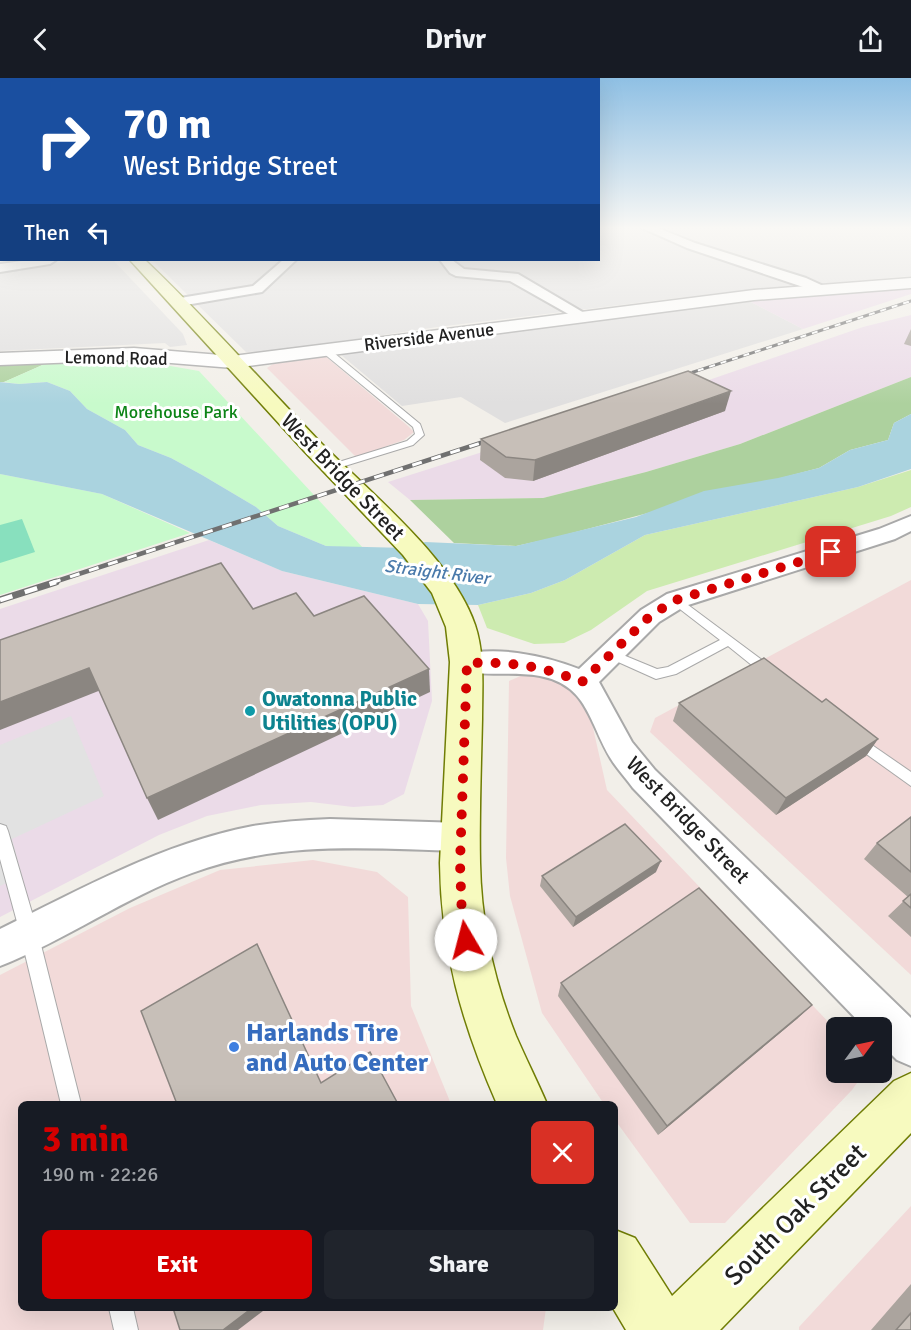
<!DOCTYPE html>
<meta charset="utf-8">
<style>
body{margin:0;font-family:Signika,sans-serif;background:#20242c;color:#f1f3f6;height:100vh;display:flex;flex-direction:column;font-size:22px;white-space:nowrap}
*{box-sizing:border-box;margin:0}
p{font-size:20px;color:#9ea1a6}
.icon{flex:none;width:33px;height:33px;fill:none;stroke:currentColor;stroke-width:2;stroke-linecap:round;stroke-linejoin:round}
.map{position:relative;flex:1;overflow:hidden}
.drawer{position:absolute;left:18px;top:1023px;width:600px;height:210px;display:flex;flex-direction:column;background:#171b24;border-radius:9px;box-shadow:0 6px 24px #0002}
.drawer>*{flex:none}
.hud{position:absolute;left:0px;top:0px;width:600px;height:183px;box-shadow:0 6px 24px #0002;background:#1a4fa0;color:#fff;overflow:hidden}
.needle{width:39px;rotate:57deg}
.tools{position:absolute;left:826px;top:939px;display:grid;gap:12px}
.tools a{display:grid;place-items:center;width:66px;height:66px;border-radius:9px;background:#171b24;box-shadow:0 6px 24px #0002;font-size:30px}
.pin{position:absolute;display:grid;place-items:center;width:51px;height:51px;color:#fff;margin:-26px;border-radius:12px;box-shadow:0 3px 9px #0006}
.me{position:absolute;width:66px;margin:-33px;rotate:352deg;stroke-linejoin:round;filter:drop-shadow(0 0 4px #0008)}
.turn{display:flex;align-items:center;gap:21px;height:126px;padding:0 24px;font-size:27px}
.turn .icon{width:78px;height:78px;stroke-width:2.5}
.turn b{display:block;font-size:42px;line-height:51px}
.then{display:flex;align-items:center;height:57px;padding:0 24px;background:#0003;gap:12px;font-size:22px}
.round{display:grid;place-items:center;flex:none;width:63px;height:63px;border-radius:9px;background:#20242c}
.overview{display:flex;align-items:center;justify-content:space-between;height:102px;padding:0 24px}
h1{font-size:36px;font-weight:800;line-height:45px;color:#d40000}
.primary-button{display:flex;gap:12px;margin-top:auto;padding:12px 24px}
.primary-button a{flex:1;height:69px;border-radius:9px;background:#d40000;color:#fff;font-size:24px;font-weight:800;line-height:69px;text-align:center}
.primary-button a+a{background:#20242c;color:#f1f3f6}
header{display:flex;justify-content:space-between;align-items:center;height:78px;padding:0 24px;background:#171b24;font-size:27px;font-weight:800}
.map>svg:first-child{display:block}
</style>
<header><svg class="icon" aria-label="back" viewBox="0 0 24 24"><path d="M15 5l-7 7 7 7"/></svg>Drivr<svg class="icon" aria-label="share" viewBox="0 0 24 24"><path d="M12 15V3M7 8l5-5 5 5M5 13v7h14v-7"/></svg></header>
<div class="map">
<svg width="911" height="1252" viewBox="0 0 911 1252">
<rect width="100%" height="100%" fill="#f2efe9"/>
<g fill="#e0dfdf">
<path d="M599,150H911V198L736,213L437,249L275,273L246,274L152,182H598Z"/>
<path d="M73,182H113L183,256L187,267L170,269L165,265L0,273V195Z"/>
<path d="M749,223L803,251L505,345L461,319L402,328L340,276Z"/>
</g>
<g fill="#f2dad9">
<path d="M325,278L408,348L414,354L404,362L356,379L267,290L273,286Z"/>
<path d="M911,502V897L650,654L655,640Z"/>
<path d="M530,594L570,607L589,632L607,712L837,953V994L864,995L852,1012L725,1145H690L615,1042V1026H604L542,935L510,818L506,780L509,603Z"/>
<path d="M313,782L377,794L408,819L411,928L451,1026H21V1230H546L543,1252H0V897L130,830L220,792Z"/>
<path d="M911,1128V1252H799V1249Z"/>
</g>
<g fill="#ebdbe8">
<path d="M911,211V216L803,251L749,223Z"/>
<path d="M911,237V299L740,366L646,394L543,420L410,422L388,404L706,303L863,249Z"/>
<path d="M209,462L282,493L418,526L428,543L432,623L404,716L383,727L353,729L311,724L261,727L207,738L159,757L0,839V531Z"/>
</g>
<path fill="#cdebb0" d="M911,392V429L891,438L647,513L591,552L564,565L534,566L487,550L478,527L531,515L565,502L645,457L858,409Z"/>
<g fill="#add19e">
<path d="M47,285L4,304H0V287Z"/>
<path d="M911,299V336L894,345L888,362L850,372L819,390L553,460L516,468L454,465L410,422L543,420L646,394L740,366Z"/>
</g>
<g fill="#c8facc">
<path d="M87,283H142L199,293L364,471L326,468L278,448L256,429L202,397L171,380L138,367L125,352L87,331L70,313L47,304L19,306L4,304L47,285Z"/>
<path d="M0,396L102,416L190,455L0,517Z"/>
</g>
<path fill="#88e0be" d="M22,441L35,474L0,485V447Z"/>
<path fill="#e2e2e2" d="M71,638L104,718L12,761L22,798L0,808V667Z"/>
<path fill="#aad3df" d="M0,304L19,306L47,304L70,313L87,331L125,352L138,367L171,380L202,397L256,429L278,448L326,468L407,470L425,464L516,468L636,439L704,413L778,400L819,390L850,372L888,362L894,345L911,336V391L858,409L645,457L565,502L531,515L478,527L418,526L282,493L102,416L0,396Z"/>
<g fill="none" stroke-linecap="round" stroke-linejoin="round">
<defs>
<g id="service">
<path d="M322,270H328L420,346L424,357L413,367L335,391H329V387L407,363L415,356L413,349L322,274Z"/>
<path d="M676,518L774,591L775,594L774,597H764L728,568L676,596L656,601L607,579L605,576L607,573L611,572L657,591L668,589L720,562L672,525L670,522L672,519Z"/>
<path d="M856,656L911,694V708L851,665L849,661L851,657Z"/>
<path d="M0,746L6,748L8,753L38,855L81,1026H61L20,855L0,781Z"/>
<path d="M109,1230H133L138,1252H114Z"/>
</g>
<g id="minor">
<path d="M642,150H658L695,165L806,200L830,211L828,214H818L687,170Z"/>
<path d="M29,182H56L50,186L0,194V186Z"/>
<path d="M283,182H296L262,214L180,228L173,224L180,220L253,208Z"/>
<path d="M440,182H452L464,191L518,196L591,239L589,242H579L510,203L456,198L450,195Z"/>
<path d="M911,438V453L895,461L685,528L659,544L599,604L632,664L655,692L911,940V988L897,982L882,967V950H865L633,710C626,700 617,691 611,681C589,645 588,607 540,598C513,593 483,599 457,592L453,585L457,578C495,567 543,577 579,591L641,532L667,516L879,451Z"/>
<path d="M330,741L462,745L474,749L479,759L474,769L462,773C371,771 280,762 192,795C125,819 66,862 0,888V851C81,811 163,765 253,748C278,744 304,742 330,741Z"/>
</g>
<path id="tertiary" d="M911,200V210L754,222L233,290L134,282L0,287V275L134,270L233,278L754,212Z"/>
<g id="secondary">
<path d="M130,182H145C206,240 261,303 320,364C369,414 453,481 475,547C485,577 482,610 482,641C481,689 479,737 480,785C481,844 494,903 516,958C526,981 537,1003 547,1026H497C462,946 441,873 440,785L450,584L446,549L432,515L403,477L304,373Z"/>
<path d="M911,995V1055L720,1252H626L613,1230H615V1152L635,1160L672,1218L894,1003Z"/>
</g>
</defs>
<use href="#service" stroke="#a9a9a9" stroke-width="2"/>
<use href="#minor" stroke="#a9a9a9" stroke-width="4"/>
<use href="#tertiary" stroke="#a9a9a9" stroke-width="3"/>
<use href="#secondary" stroke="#707d05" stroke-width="3"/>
<use href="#service" fill="#fff" fill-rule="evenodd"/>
<use href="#minor" fill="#fff" fill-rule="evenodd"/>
<use href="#tertiary" fill="#fff" fill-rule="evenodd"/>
<use href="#secondary" fill="#f7fabf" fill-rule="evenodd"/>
<defs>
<path id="rail-far2" d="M675,300L911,223"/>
<path id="rail-far1" d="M51,505L496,360"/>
<path id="rail" d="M0,522L56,504"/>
</defs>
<use href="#rail-far2" stroke="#707070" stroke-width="3"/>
<use href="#rail-far1" stroke="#707070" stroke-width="4.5"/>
<use href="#rail" stroke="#707070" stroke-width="7"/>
<use href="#rail-far2" stroke="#fff" stroke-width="2" stroke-dasharray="6" stroke-linecap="butt"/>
<use href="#rail-far1" stroke="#fff" stroke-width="3" stroke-dasharray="10" stroke-linecap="butt"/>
<use href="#rail" stroke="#fff" stroke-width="4.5" stroke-dasharray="13" stroke-linecap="butt"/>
</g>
<g fill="#aba49e">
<path d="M911,251V268L904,266Z"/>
<path d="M725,333L533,403L505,400L480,382L481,361Z"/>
<path d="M822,624L878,661L866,678L776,737L673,643L679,625Z"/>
<path d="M911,739V859L888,838L908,819L864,781L877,765Z"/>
<path d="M656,794L573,849L540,808L542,798Z"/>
<path d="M561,905L798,940L658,1057L558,918Z"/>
<path d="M911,1206V1252H871Z"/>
</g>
<g fill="#8b8681">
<path d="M731,313L725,333L533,403L535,382Z"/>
<path d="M89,590L101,612L0,652V624Z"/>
<path d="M429,591L430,614L158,742L147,720Z"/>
<path d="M878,661L866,678L776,737L786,720Z"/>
<path d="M661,783L656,794L573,849L576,839Z"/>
<path d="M812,927L798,940L658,1057L667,1048Z"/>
<path d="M252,1230H267L238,1252H223Z"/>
</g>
<g fill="#c7bfb8" stroke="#8b8681" stroke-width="1.5">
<path d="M688,293L731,313L535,382L506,379L481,361Z"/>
<path d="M221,485L253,531L296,515L314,538L364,518L429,591L147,720L89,590L0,624V562Z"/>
<path d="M764,580L822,624L826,621L878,661L786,720L679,625Z"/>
<path d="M911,739V794L877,765Z"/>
<path d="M625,746L661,783L576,839L542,798Z"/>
<path d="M699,810L812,927L667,1048L561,905Z"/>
<path d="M911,816V830L903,823Z"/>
<path d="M257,866L321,1005L370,974L398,1026H177L141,933Z"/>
<path d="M173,1230H252L223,1252H180Z"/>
<path d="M911,1235V1252H896Z"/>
</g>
<linearGradient id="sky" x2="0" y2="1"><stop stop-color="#8fc0e4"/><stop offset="0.46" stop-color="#f9f8f5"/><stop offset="1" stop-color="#f9f8f5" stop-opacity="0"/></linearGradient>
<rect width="911" height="326" fill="url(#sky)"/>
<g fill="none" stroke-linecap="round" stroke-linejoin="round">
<path stroke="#d40000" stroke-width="10" stroke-dasharray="0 18" d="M466,862L462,841L460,785L467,585C514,584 538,587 582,604L650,538L676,522L831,474"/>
</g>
<circle fill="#0f9aa8" stroke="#fff" stroke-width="2" cx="250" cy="633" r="6"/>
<circle fill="#3f7fe0" stroke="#fff" stroke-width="2" cx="234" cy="969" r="6"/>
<g text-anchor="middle" stroke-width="6" stroke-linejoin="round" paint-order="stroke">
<g font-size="18" fill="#222" stroke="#fff">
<text transform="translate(429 259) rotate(-7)" y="6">Riverside Avenue</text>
<text transform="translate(116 280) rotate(1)" y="6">Lemond Road</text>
</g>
<g font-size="18" fill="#0c8416" stroke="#fff">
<text x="176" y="340">Morehouse Park</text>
</g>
<g font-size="18" font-style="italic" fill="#4a7aab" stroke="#fff">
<text transform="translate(437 494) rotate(7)" y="6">Straight River</text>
</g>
<g font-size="21" fill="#222" stroke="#fff">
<text transform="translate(343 399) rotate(46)" y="7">West Bridge Street</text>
<text transform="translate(688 742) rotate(46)" y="7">West Bridge Street</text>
</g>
<g font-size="21" font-weight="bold" fill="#0d838f" stroke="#fff" text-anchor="start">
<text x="262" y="628">Owatonna Public<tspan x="262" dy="24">Utilities (OPU)</tspan></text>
</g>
<g font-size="26" font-weight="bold" fill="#366cbe" stroke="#fff" text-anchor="start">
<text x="246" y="963">Harlands Tire<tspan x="246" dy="30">and Auto Center</tspan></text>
</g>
<g font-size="26" fill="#222" stroke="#fff">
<text transform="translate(795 1136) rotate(-45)" y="9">South Oak Street</text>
</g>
</g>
</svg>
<div class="tools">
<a><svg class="needle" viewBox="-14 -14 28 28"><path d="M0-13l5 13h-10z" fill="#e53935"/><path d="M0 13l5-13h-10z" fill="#9ea1a6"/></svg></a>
</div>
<div class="pin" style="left:831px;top:474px;background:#d93025"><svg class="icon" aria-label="arrive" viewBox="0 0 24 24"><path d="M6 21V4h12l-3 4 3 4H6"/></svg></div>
<svg class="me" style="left:466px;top:862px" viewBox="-20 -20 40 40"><circle r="19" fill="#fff"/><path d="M0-13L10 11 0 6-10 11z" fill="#d40000"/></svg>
<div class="hud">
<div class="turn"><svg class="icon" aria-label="right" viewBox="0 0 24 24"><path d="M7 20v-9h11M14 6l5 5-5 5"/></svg><div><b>70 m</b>West Bridge Street</div></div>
<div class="then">Then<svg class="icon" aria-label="left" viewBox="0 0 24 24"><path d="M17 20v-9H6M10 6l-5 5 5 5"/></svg></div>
</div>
<section class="drawer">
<div class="overview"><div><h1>3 min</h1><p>190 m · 22:26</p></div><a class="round" style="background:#d93025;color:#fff"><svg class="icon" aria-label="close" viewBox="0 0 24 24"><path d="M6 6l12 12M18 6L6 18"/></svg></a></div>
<div class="primary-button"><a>Exit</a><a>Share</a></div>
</section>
</div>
